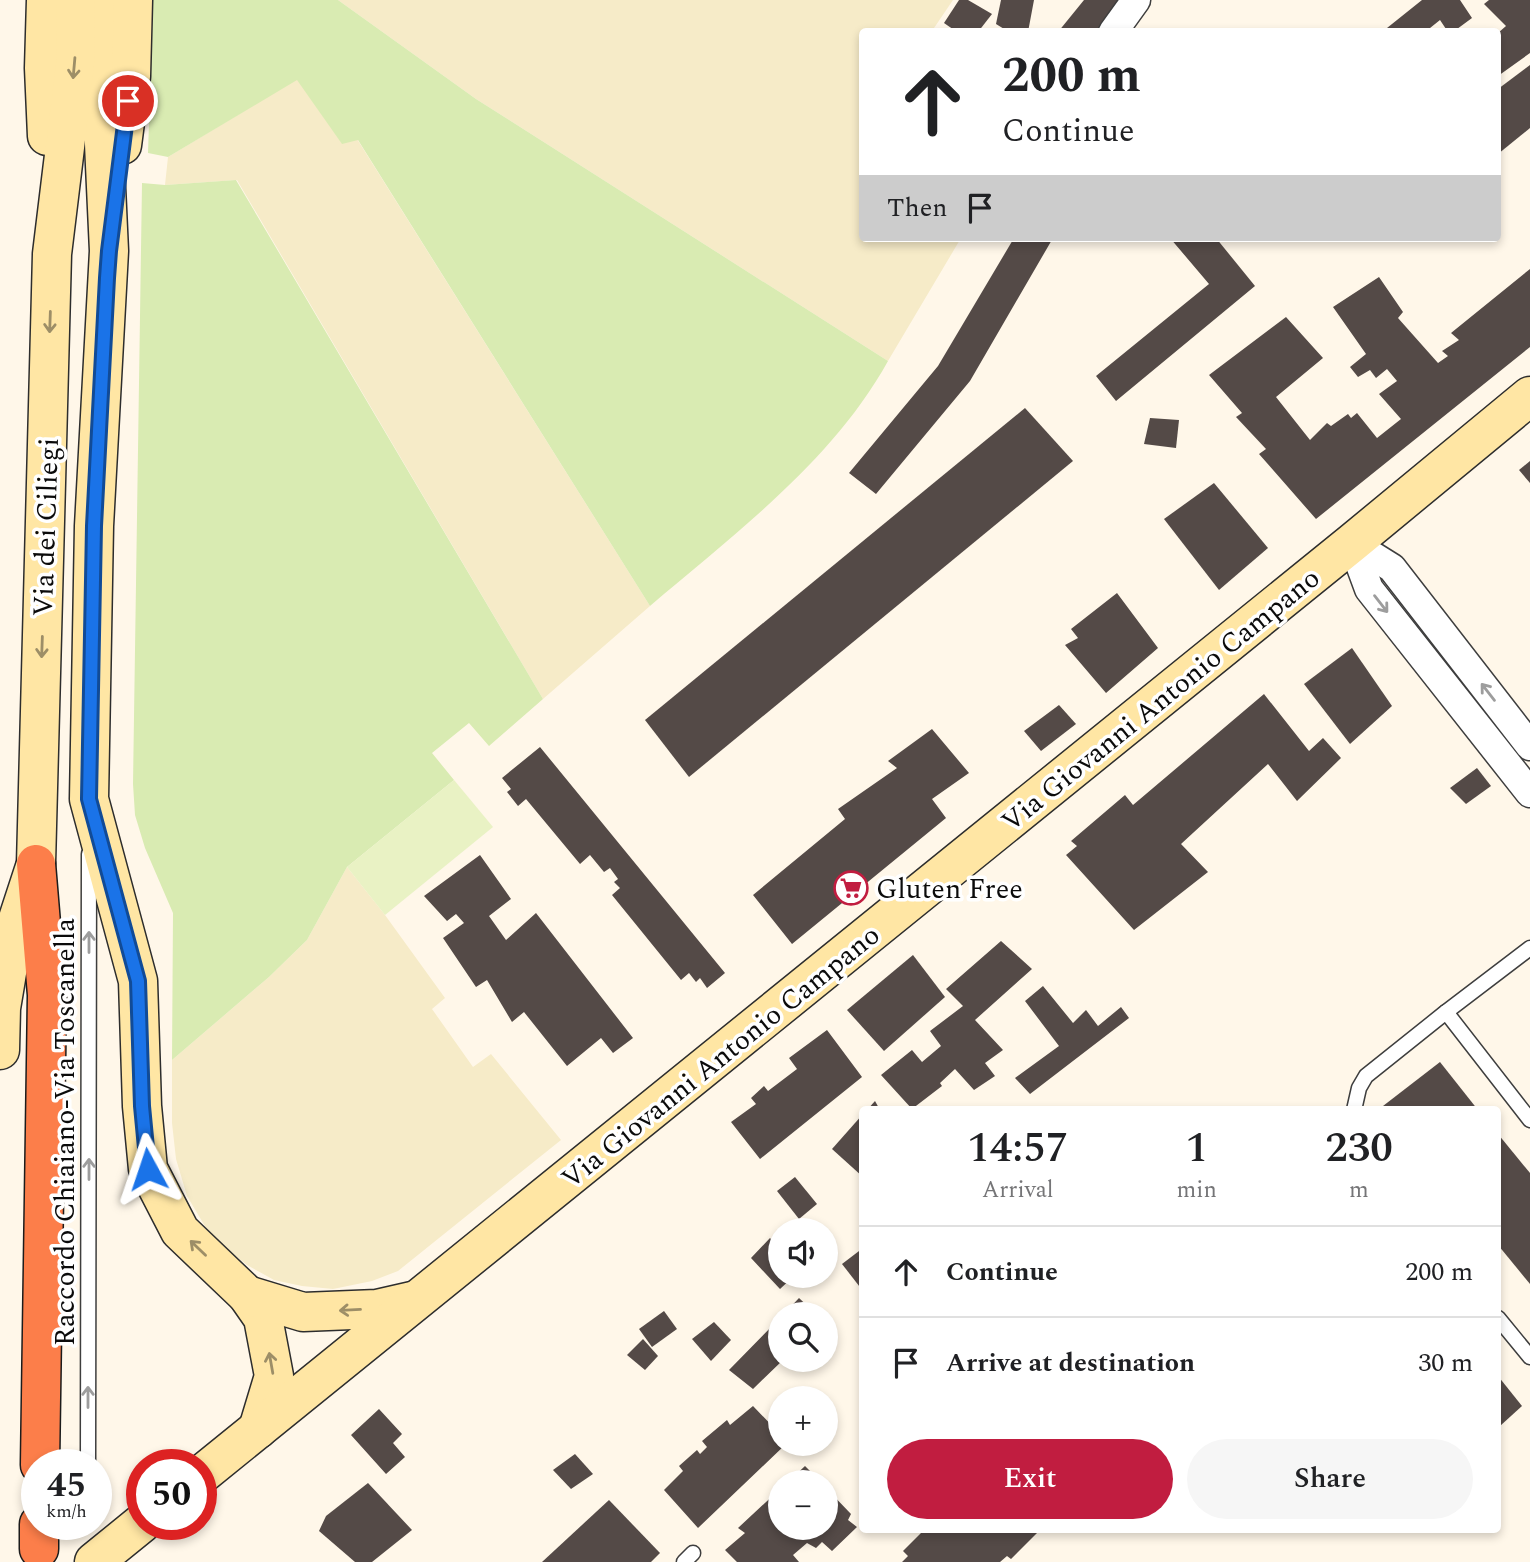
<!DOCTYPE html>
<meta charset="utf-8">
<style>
body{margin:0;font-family:Spectral,serif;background:#f6f6f6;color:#202124;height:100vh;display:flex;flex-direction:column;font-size:26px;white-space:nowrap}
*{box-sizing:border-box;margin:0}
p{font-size:23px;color:#757577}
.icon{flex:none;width:38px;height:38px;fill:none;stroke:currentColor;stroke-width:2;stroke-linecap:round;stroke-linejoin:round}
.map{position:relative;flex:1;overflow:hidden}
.side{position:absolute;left:859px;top:1106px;width:642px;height:427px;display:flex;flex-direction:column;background:#fff;border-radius:7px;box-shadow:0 4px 10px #0003}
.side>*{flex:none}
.guide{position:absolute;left:859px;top:28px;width:642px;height:214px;border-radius:7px;box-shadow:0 4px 10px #0003;background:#fff;color:#202124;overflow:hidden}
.buttons{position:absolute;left:768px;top:1218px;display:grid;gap:14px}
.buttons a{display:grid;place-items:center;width:70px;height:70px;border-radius:50%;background:#fff;box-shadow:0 4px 10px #0003;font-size:35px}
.speed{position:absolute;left:21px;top:1449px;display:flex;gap:14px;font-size:35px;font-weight:700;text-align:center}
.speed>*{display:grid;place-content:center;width:91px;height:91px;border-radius:50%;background:#fff;box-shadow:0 4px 10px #0003;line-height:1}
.speed small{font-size:18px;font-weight:400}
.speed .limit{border:10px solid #d22;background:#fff;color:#111}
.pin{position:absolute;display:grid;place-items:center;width:60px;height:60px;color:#fff;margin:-30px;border:4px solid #fff;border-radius:50%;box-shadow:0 2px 7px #0007}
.me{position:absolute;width:77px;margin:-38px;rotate:355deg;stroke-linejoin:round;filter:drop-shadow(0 0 5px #0008)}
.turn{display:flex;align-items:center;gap:24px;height:147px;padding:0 28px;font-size:32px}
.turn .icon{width:91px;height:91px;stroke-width:2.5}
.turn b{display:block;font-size:49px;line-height:60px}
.then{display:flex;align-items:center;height:66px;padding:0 28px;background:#0003;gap:14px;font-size:26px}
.eta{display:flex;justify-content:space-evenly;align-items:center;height:119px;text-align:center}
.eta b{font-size:42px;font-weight:600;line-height:49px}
.cta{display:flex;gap:14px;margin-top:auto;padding:14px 28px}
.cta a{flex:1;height:80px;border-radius:42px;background:#c11d40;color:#fff;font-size:28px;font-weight:600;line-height:80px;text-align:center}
.cta a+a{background:#f6f6f6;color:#202124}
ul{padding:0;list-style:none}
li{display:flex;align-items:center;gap:21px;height:91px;padding:0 28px;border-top:2px solid #e0e0e0}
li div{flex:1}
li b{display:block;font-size:26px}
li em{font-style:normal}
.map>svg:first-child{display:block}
</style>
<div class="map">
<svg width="1530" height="1562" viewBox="0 0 1530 1562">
<rect width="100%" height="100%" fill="#fff7e9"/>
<g fill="#f6ebc8">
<path d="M338,0H953L932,31L863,32V238H961L888,361L476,99Z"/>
<path d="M297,79L342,143L357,139L650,606L543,699L237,180L165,185L168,157Z"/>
<path d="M347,867L385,915L445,998L432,1009L473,1067L491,1054L561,1140L398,1271L372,1281L333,1289L302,1286L274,1280L247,1265L212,1238L187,1196L176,1159L172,1123V1060L269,977L307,940Z"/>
</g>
<g fill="#d9ebb2">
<path d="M153,0H338L476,99L888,361C832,462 735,533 650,606L358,140L342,144L297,80L168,157L148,153Z"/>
<path d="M236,180L543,699L489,746L469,723L432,753L454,780L347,867L307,940L269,977L172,1060L173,913L145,848L135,815L133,784L142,183L165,185Z"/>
</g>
<path fill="#e9f2c4" d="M454,780L493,827L385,915L347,867Z"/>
<g fill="#544a47">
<path d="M959,0H968L992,14L978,32H957L944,23Z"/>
<path d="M1001,0H1034L1028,32H1009L996,24Z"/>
<path d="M1084,0H1122L1098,32H1058Z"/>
<path d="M1422,0H1460L1472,18L1453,32H1448L1440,20L1425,32H1382Z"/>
<path d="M1489,0H1530V53L1498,76V33L1506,26L1484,4Z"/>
<path d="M1530,65V128L1498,154V89Z"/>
<path d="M1014,238H1053L970,381L876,494L849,473L938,366Z"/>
<path d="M1170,238H1216L1255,286L1116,401L1096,376L1209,284Z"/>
<path d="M1530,269V347L1316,519L1259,454L1266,449L1236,417L1242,413L1209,375L1286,317L1323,358L1276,397L1310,440L1327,423L1331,426L1348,414L1351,418L1357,413L1377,438L1401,419L1379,394L1397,381L1387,369L1376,378L1370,370L1358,377L1350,367L1366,354L1333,307L1379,277L1403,312L1398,318L1438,363L1448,356L1442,351L1459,340L1451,333Z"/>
<path d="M1025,408L1073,461L689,777L645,720Z"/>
<path d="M1150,418L1179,420L1176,448L1144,444Z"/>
<path d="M1530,461V483L1519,470Z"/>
<path d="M1214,483L1268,548L1219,590L1164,519Z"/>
<path d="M1117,593L1158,648L1106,693L1065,645L1078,638L1071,629Z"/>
<path d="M1352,648L1392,706L1350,744L1304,684Z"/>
<path d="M1264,694L1309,751L1323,738L1341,758L1297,801L1268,764L1181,844L1208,872L1134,930L1066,855L1077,846L1071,841L1125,795L1133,805Z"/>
<path d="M1059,705L1076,724L1041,751L1024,731Z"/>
<path d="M932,729L969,773L932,799L946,818L792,944L753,895L845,819L838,809L897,768L888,761Z"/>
<path d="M540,747L725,973L707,988L700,978L696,982L689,973L681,980L612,895L620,888L614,882L618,879L610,868L604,872L590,855L580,864L526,799L518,806L507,792L511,789L502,778Z"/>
<path d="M1477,768L1491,786L1466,804L1450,788Z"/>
<path d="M480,855L511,899L489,916L506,940L536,913L633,1038L613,1053L601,1038L567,1066L524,1012L512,1022L487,980L476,987L443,938L464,923L456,914L447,921L424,896Z"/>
<path d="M1001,941L1032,969L975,1020L1003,1050L985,1063L995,1076L974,1090L955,1069L940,1083L942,1086L912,1109L881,1075L912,1050L922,1062L941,1046L930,1031L963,1006L946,989Z"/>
<path d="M913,955L945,997L884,1051L847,1010Z"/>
<path d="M1043,986L1073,1023L1086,1010L1098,1026L1121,1007L1129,1018L1030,1094L1015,1078L1059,1046L1025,1001Z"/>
<path d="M827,1030L862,1077L760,1159L731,1122L756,1104L751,1098L764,1086L768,1091L797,1069L789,1058Z"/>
<path d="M1440,1062L1478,1110H1386L1383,1106Z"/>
<path d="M875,1101L880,1110H867Z"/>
<path d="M863,1114V1177L832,1149Z"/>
<path d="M1498,1134L1530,1173V1284L1498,1245Z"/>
<path d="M795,1177L817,1204L799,1219L777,1191Z"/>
<path d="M770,1238L780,1250V1276H794L780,1289L751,1258Z"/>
<path d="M863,1248V1291L842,1264Z"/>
<path d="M799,1298L816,1314H784Z"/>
<path d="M664,1311L677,1329L652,1347L639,1329Z"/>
<path d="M780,1318V1360H783L753,1389L729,1370Z"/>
<path d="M714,1322L731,1340L711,1361L692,1339Z"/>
<path d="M643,1339L658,1356L645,1370L627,1355Z"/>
<path d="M1498,1376L1522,1406L1500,1426L1498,1424Z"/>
<path d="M753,1406L780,1434V1444H786L698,1528L664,1490L683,1471L679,1466L697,1450L700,1454L707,1447L702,1441L727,1420L730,1425Z"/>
<path d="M379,1409L402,1434L393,1443L405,1457L386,1474L351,1435Z"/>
<path d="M575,1454L593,1474L571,1489L553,1470Z"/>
<path d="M805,1466L821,1482H788Z"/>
<path d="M368,1483L412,1530L372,1562H355L319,1531L326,1516Z"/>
<path d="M826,1488L851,1514L848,1520L857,1527L832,1551L822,1542L816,1548L807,1543L793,1555L799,1562H737L725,1550L745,1533L738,1528L780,1489V1528H826Z"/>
<path d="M609,1500L660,1553L651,1562H542Z"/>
<path d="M924,1530H936L939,1533L943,1530H1040L1011,1559L1007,1556L1000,1562H902L908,1556L903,1551Z"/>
</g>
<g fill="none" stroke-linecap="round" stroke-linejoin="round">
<defs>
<g id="lane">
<path d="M1530,948L1446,1012L1530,1120"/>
<path d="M1354,1110L1359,1088L1366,1076L1446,1012"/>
<path d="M1498,1318L1530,1357"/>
<path d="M88,1465L89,854"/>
<path d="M684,1562L693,1553"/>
</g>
<g id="street">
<path d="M1113,32L1136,0"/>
<path d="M1352,543L1369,589L1530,793"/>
<path d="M1352,543L1392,568L1530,746"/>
</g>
<g id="secondary">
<path d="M46,0L44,68L47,136"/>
<path d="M104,0L101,79L109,251L94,526L89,799L138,981L142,1106L148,1169L180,1231L247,1295L263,1318L274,1376L258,1429"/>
<path d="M122,145L131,76L133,0"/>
<path d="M0,1050L1,1008L14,931L36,864L52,254L75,65L76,0"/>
<path d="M247,1295L303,1312L377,1309L412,1301"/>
<path d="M201,1475L1352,543L1530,396"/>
<path d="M94,1562L142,1523"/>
</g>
<g id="highway">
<path d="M36,864L47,995L40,1465"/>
<path d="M39,1549V1524"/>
</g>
</defs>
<use href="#lane" stroke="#3e3e3e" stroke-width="17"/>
<use href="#street" stroke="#3e3e3e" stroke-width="31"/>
<use href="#secondary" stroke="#2d2d2d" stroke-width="41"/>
<use href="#highway" stroke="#1c1c1c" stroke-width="41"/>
<use href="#lane" stroke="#fff" stroke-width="14"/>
<use href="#street" stroke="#fff" stroke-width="28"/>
<use href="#secondary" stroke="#ffe6a4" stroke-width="38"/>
<use href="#highway" stroke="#fc7e4a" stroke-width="38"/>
</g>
<defs><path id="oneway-shaft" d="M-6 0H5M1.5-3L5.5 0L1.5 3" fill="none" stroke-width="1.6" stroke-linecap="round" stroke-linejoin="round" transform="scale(1.75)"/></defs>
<g stroke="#9d8e67">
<use href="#oneway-shaft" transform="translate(74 68) rotate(95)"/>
<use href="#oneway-shaft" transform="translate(50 322) rotate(92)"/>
<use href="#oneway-shaft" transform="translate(42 647) rotate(92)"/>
<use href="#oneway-shaft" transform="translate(198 1248) rotate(-136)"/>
<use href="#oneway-shaft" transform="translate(350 1310) rotate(177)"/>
<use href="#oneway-shaft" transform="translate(271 1363) rotate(-100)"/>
</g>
<g stroke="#9d9d9d">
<use href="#oneway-shaft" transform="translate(1381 604) rotate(52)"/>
<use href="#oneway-shaft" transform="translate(1488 692) rotate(-128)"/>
<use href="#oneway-shaft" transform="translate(89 942) rotate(-90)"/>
<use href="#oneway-shaft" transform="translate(89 1169) rotate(-90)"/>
<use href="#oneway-shaft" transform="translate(88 1397) rotate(-90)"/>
</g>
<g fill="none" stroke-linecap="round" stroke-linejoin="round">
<defs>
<path id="route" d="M128,101L109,251L107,278L94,526L89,799L138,981L142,1106L148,1169"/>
</defs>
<use href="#route" stroke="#114b97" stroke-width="18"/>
<use href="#route" stroke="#1a73e8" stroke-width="12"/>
</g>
<defs>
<symbol id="supermarket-ring" viewBox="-11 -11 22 22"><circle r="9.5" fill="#fff" stroke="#c11d40" stroke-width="1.5"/><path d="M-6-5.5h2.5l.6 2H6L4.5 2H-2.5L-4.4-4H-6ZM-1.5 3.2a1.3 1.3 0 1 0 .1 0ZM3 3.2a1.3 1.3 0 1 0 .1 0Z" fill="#c11d40"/></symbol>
</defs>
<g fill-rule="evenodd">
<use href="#supermarket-ring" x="832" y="869" width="38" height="38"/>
</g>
<g text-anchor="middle" stroke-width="7" stroke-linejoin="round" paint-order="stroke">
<g font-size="28" fill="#0b0b0b" stroke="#fff">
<text transform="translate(45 527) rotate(-88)" y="10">Via dei Ciliegi</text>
<text transform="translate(1160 699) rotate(-39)" y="10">Via Giovanni Antonio Campano</text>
<text transform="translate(720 1056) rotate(-39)" y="10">Via Giovanni Antonio Campano</text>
<text transform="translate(64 1132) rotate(-90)" y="10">Raccordo Chiaiano-Via Toscanella</text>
</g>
<g font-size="28" fill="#0b0b0b" stroke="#fff" text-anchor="start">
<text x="876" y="898">Gluten Free</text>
</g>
</g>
</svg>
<div class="buttons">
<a><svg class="icon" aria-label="sound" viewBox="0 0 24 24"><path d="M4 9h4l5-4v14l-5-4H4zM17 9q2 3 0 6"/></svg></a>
<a><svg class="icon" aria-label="search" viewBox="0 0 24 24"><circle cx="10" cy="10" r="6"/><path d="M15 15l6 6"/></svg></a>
<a>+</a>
<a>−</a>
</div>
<div class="speed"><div>45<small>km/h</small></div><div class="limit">50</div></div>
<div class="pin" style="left:128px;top:101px;background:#d93025"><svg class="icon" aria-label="arrive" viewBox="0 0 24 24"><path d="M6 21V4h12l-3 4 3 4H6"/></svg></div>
<svg class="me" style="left:148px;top:1169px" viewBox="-20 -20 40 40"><path d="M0-17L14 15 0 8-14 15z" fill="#1a73e8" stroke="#fff" stroke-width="4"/></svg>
<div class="guide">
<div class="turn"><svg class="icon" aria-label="ahead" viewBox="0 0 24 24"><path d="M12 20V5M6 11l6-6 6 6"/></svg><div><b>200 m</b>Continue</div></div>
<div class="then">Then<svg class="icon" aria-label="arrive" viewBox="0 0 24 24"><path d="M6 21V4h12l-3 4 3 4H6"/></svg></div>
</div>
<section class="side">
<div class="eta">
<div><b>14:57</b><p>Arrival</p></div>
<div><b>1</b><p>min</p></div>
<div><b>230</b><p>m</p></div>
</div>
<ul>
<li><svg class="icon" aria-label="ahead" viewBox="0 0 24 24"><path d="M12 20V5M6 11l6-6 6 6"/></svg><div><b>Continue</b></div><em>200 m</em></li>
<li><svg class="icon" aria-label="arrive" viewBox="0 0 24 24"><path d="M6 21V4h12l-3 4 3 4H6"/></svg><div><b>Arrive at destination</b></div><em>30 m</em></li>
</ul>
<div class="cta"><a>Exit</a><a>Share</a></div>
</section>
</div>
